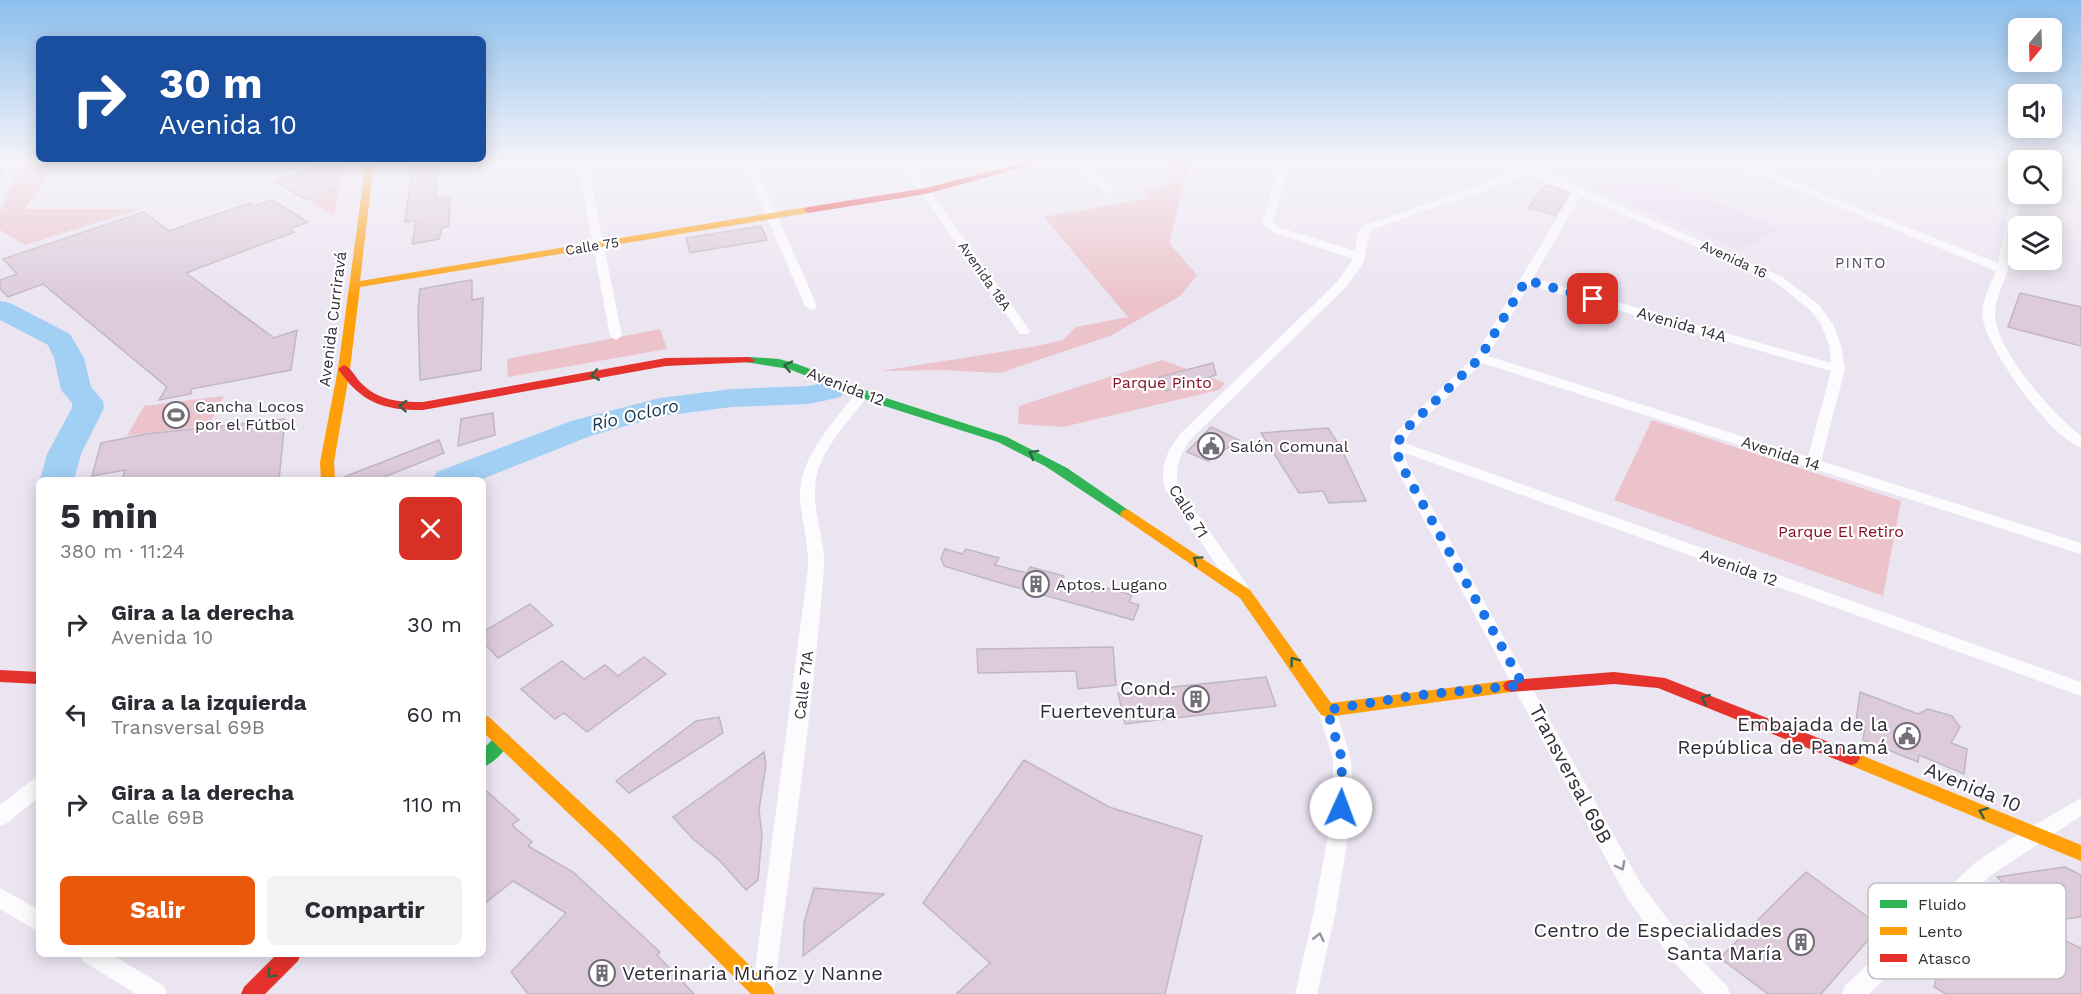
<!DOCTYPE html>
<html lang="es">
<meta charset="utf-8">
<style>
body{margin:0;font-family:"Work Sans",sans-serif;background:#f2f2f3;color:#2b2b33;height:100vh;display:flex;flex-direction:column;font-size:22px;white-space:nowrap}
*{box-sizing:border-box;margin:0}
p{font-size:20px;color:#7c7c81}
.icon{flex:none;width:33px;height:33px;fill:none;stroke:currentColor;stroke-width:2;stroke-linecap:round;stroke-linejoin:round}
.map{position:relative;flex:1;overflow:hidden}
.sheet{position:absolute;left:36px;top:477px;width:450px;height:480px;display:flex;flex-direction:column;background:#fff;border-radius:9px;box-shadow:0 3px 15px #0003}
.sheet>*{flex:none}
.top-card{position:absolute;left:36px;top:36px;width:450px;height:126px;border-radius:9px;box-shadow:0 3px 15px #0003;background:#1a4fa0;color:#fff;overflow:hidden}
.needle{width:39px;rotate:199deg}
.tools{position:absolute;left:2008px;top:18px;display:grid;gap:12px}
.tools a{display:grid;place-items:center;width:54px;height:54px;border-radius:9px;background:#fff;box-shadow:0 3px 15px #0003;font-size:30px}
.pin{position:absolute;display:grid;place-items:center;width:51px;height:51px;color:#fff;margin:-26px;border-radius:12px;box-shadow:0 3px 9px #0006}
.me{position:absolute;width:66px;margin:-33px;rotate:2deg;stroke-linejoin:round;filter:drop-shadow(0 0 4px #0008)}
.turn{display:flex;align-items:center;gap:21px;height:126px;padding:0 24px;font-size:27px}
.turn .icon{width:78px;height:78px;stroke-width:2.5}
.turn b{display:block;font-size:42px;line-height:51px}
.round{display:grid;place-items:center;flex:none;width:63px;height:63px;border-radius:9px;background:#f2f2f3}
.headline{display:flex;align-items:center;justify-content:space-between;height:102px;padding:0 24px}
h1{font-size:36px;font-weight:700;line-height:45px}
.cta{display:flex;gap:12px;margin-top:auto;padding:12px 24px}
.cta a{flex:1;height:69px;border-radius:9px;background:#ea580c;color:#fff;font-size:24px;font-weight:700;line-height:69px;text-align:center}
.cta a+a{background:#f2f2f3;color:#2b2b33}
ul{padding:0;list-style:none}
li{display:flex;align-items:center;gap:18px;height:90px;padding:0 24px}
li div{flex:1}
li b{display:block;font-size:22px}
li em{font-style:normal}
.map>svg:first-child{display:block}
</style>
<div class="map">
<svg width="2081" height="994" viewBox="0 0 2081 994">
<rect width="100%" height="100%" fill="#ebe4f1"/>
<path fill="#e6daf1" d="M1574,161H1615L1782,229L1739,250L1552,170Z"/>
<g fill="#ecc3ca">
<path d="M22,161H49L46,178L25,209H140L25,245L0,230V212Z"/>
<path d="M346,161L334,215L305,199L332,189L305,173L275,182L273,181L322,164Z"/>
<path d="M1173,161H1195L1186,175L1169,243L1197,275L1180,296L1110,336L1000,373L941,370L881,371L1032,347L1063,340L1076,327L1128,317L1044,217L1150,198L1143,191L1170,183L1166,165Z"/>
<path d="M660,329L667,349L508,377L507,359Z"/>
<path d="M1162,360L1225,383L1219,390L1063,427L1018,424L1019,406Z"/>
<path d="M224,396L209,425L127,436L144,406Z"/>
<path d="M1652,420L1901,501L1883,596L1614,500Z"/>
</g>
<g fill="none" stroke-linecap="round" stroke-linejoin="round">
<g fill="#a2d0f4" fill-rule="evenodd">
<path d="M0,301L10,303L70,334L84,358L91,387L103,401L104,408L81,454L74,480H40L47,454L72,408V403L61,390L54,358L48,345L0,320Z"/>
<path d="M830,381L841,383L845,390L841,397L809,404L732,407L662,416L593,435L480,480H432L437,472L571,421L660,398L732,389L809,386Z"/>
</g>
</g>
<g fill="#ddcada" stroke="#c0b8c1" stroke-width="1.5">
<path d="M413,161H438L436,199L450,197L449,226L442,228L439,239L412,244L416,221L405,222Z"/>
<path d="M304,172L333,189L305,199L275,182Z"/>
<path d="M1546,185L1569,193L1556,215L1528,208Z"/>
<path d="M272,200L308,222L290,229L294,232L186,273L274,338L297,330L291,370L191,389V394L159,400L167,387L43,284L8,297L0,289V280L17,274L3,259L144,212L169,231L249,203L254,206Z"/>
<path d="M761,226L767,240L690,253L686,238Z"/>
<path d="M472,280V300L483,298L481,370L420,380L418,310L420,289Z"/>
<path d="M2020,293L2081,307V346L2008,327Z"/>
<path d="M1213,363L1216,375L1166,391L1159,377Z"/>
<path d="M493,413L495,435L458,446L461,419Z"/>
<path d="M285,419L279,480H122L125,470L92,476L101,443L146,434Z"/>
<path d="M1211,427L1239,440L1208,461L1187,452Z"/>
<path d="M1328,428L1340,446L1366,501L1329,503L1323,491L1299,493L1261,433Z"/>
<path d="M439,440L444,453L377,480H344V477Z"/>
<path d="M945,549L962,554L966,549L999,558L995,565L1027,573L1030,567L1064,576L1061,583L1093,592L1096,585L1132,595L1129,602L1139,605L1133,620L997,582L944,566L941,558Z"/>
<path d="M530,604L553,625L498,658L483,642V632Z"/>
<path d="M1113,647L1116,685L1078,689L1076,671L978,673L977,649Z"/>
<path d="M644,657L666,674L587,732L564,713L555,719L521,689L562,661L584,679L605,665L618,676Z"/>
<path d="M1266,677L1276,706L1125,724L1118,693Z"/>
<path d="M1860,692L1918,714L1928,709L1952,716L1960,727L1951,743L1967,749L1964,774L1919,755L1918,762L1863,740L1865,726L1856,722Z"/>
<path d="M719,717L723,733L629,793L616,781L696,721Z"/>
<path d="M764,752L766,765L759,810L762,835L758,880L746,890L720,861L693,839L673,817Z"/>
<path d="M1024,760L1109,807L1202,836L1165,994H956L990,963L923,903Z"/>
<path d="M483,788L519,820L512,825L532,842L528,846L573,872L660,952L657,955L694,994H528L511,972L566,913L513,881L483,905Z"/>
<path d="M2065,867L2081,875V917L2042,922L1997,877Z"/>
<path d="M1806,872L1880,926L1821,994H1768L1720,958Z"/>
<path d="M814,888L884,894L803,956L804,923Z"/>
<path d="M1971,919L2039,949L2042,930L2081,948V994H1946L1934,987L1945,946Z"/>
</g>
<g fill="none" stroke-linecap="round" stroke-linejoin="round">
<g fill="#fcfbfd" fill-rule="evenodd">
<path d="M49,161L91,167L136,161H160L155,164C119,169 85,178 50,165Z"/>
<path d="M577,161H587L622,336L616,340L610,336Z"/>
<path d="M743,161H753L817,306L815,309L811,310L805,306Z"/>
<path d="M899,161H909L1028,328L1030,331L1028,334H1020Z"/>
<path d="M1072,161H1083L1114,189V193H1106Z"/>
<path d="M1284,161H1294L1289,168L1273,222L1281,228L1355,251L1357,234L1363,226L1547,161H1562L1540,170L1782,277L1818,304L1833,324L1841,345L1845,369L1821,461L2081,543V554L1482,363L1409,434L1405,443L2081,682V696L1405,453L1406,461L1641,884L1689,947L1727,986L1730,994H1704L1673,961L1627,898L1392,461L1390,445L1396,432L1475,356L1572,192L1530,174L1371,230L1363,263L1346,287L1191,439C1179,455 1174,469 1179,488L1246,583L1248,587L1246,591H1234L1165,489C1159,466 1167,451 1181,433L1338,281L1353,259L1273,232L1262,223L1279,167ZM1581,196L1774,281L1810,310L1821,324L1829,345L1831,363L1533,278ZM1529,285L1831,371L1808,457L1488,356Z"/>
<path d="M1727,161H1741L1998,263L2014,180L2019,177V194H2022L2021,202C2017,223 2014,244 2009,265C2005,282 1995,297 1995,314C1995,350 2053,414 2081,436V447C2052,440 1988,350 1983,320C1980,303 1990,286 1996,271Z"/>
<path d="M1863,161H1874L1883,169L1874,171Z"/>
<path d="M862,390L869,394C851,419 825,444 817,474C809,506 826,537 824,569C813,708 792,847 775,985L772,993H756L753,985L808,568C809,544 802,523 800,499C798,457 834,423 857,391Z"/>
<path d="M1327,703L1333,705L1336,710L1351,759L1353,790L1350,826L1335,915L1317,994H1295L1313,915L1330,826L1333,790V759L1318,710L1321,705Z"/>
<path d="M39,778V797L7,823L0,826V805L32,780Z"/>
<path d="M2081,798V816L1990,876L1869,994H1842L1845,986L1976,862L2012,838Z"/>
<path d="M0,888L39,910V932L0,909Z"/>
<path d="M80,954H111L164,986L167,994H136L83,961Z"/>
</g>
<g fill="#30b455" fill-rule="evenodd">
<path d="M749,357L779,359L797,364L886,398L1007,437L1067,468L1134,514L1127,519L1122,517L1045,466L998,442L878,404L789,369L745,362L743,360Z"/>
<path d="M503,733L509,735L511,740C506,750 494,763 483,767V749L497,735Z"/>
</g>
<g fill="#ff9f0a" fill-rule="evenodd">
<path d="M366,161H374L360,281L808,207L813,210L808,213L360,287L350,369L334,462L335,480H321L320,462L338,369Z"/>
<path d="M1127,509L1250,590L1331,703L1511,680L1517,682L1519,686L1517,690L1511,692L1327,717L1321,715L1240,598L1122,517L1120,514L1122,511Z"/>
<path d="M483,715L489,717L618,837L772,987L775,994H751L606,849L483,732Z"/>
<path d="M1851,751L2081,845V861L1845,763L1842,758L1845,753Z"/>
</g>
<g fill="#e5322d" fill-rule="evenodd">
<path d="M1030,161H1045L926,194L808,213L803,210L808,207L926,188Z"/>
<path d="M749,357L755,360L753,362L666,366L423,410C382,410 362,403 338,369L344,365C351,368 355,376 360,382C378,401 399,402 423,402L666,358Z"/>
<path d="M0,670L39,672V684L0,682Z"/>
<path d="M1614,672L1665,678L1857,753L1860,758L1857,763L1851,765L1845,763L1658,688L1614,684L1511,692L1505,690L1503,686L1505,682L1511,680Z"/>
<path d="M277,954H301L298,961L265,994H241L244,987Z"/>
</g>
<path stroke="#c5c4c6" stroke-width="4" stroke-dasharray="9 4.5" stroke-linecap="butt" d="M0,175L7,161"/>
</g>
<defs><path id="oneway-chevron" d="M-2-3.5L2.5 0L-2 3.5" fill="none" stroke-width="1.6" stroke-linecap="round" stroke-linejoin="round" transform="scale(1.5)"/></defs>
<g stroke="#316342">
<use href="#oneway-chevron" transform="translate(788 366) rotate(-167)"/>
<use href="#oneway-chevron" transform="translate(595 375) rotate(170)"/>
<use href="#oneway-chevron" transform="translate(403 406) rotate(-177)"/>
<use href="#oneway-chevron" transform="translate(1033 454) rotate(-151)"/>
<use href="#oneway-chevron" transform="translate(1197 560) rotate(-145)"/>
<use href="#oneway-chevron" transform="translate(1294 661) rotate(-126)"/>
<use href="#oneway-chevron" transform="translate(1705 699) rotate(-160)"/>
<use href="#oneway-chevron" transform="translate(1983 812) rotate(-158)"/>
<use href="#oneway-chevron" transform="translate(271 974) rotate(135)"/>
</g>
<g stroke="#96949a">
<use href="#oneway-chevron" transform="translate(1621 866) rotate(62)"/>
<use href="#oneway-chevron" transform="translate(1319 937) rotate(-77)"/>
</g>
<linearGradient id="sky" x2="0" y2="1"><stop stop-color="#8cbfed"/><stop offset="0.54" stop-color="#f6f3f9"/><stop offset="1" stop-color="#f6f3f9" stop-opacity="0"/></linearGradient>
<rect width="2081" height="300" fill="url(#sky)"/>
<g fill="none" stroke-linecap="round" stroke-linejoin="round">
<path stroke="#1a73e8" stroke-width="10" stroke-dasharray="0 18" d="M1341,808L1342,759L1327,710L1412,696L1523,685L1399,461L1397,445L1403,432L1480,358L1526,280L1593,299"/>
</g>
<defs>
<symbol id="stadium-ring" viewBox="-11 -11 22 22"><circle r="9.5" fill="#fff" stroke="#726d77" stroke-width="1.5"/><path d="M0-5a6.5 5 0 1 0 0 10a6.5 5 0 1 0 0-10ZM-3.5-1.8h7v3.6h-7Z" fill="#726d77"/></symbol>
<symbol id="civic-ring" viewBox="-11 -11 22 22"><circle r="9.5" fill="#fff" stroke="#726d77" stroke-width="1.5"/><path d="M-.6-6.5H3V-4.5H.6V-3L4-1V1h2V6H-6V1h2V-1L-.6-3ZM-1.2 2.5V6h2.4V2.5Z" fill="#726d77"/></symbol>
<symbol id="building-ring" viewBox="-11 -11 22 22"><circle r="9.5" fill="#fff" stroke="#726d77" stroke-width="1.5"/><path d="M-4-6H4V6H1V3H-1V6H-4ZM-2.5-4.3h1.7v1.8h-1.7ZM.8-4.3h1.7v1.8H.8ZM-2.5-1h1.7V.8h-1.7ZM.8-1h1.7V.8H.8Z" fill="#726d77"/></symbol>
</defs>
<g fill-rule="evenodd">
<use href="#stadium-ring" x="161" y="400" width="30" height="30"/>
<use href="#civic-ring" x="1196" y="431" width="30" height="30"/>
<use href="#building-ring" x="1021" y="569" width="30" height="30"/>
<use href="#building-ring" x="1181" y="684" width="30" height="30"/>
<use href="#civic-ring" x="1892" y="721" width="30" height="30"/>
<use href="#building-ring" x="1786" y="927" width="30" height="30"/>
<use href="#building-ring" x="587" y="958" width="30" height="30"/>
</g>
<g text-anchor="middle" stroke-width="4.5" stroke-linejoin="round" paint-order="stroke">
<g font-size="14" fill="#312d36" stroke="#fff">
<text transform="translate(592 246) rotate(-9)" y="5">Calle 75</text>
<text transform="translate(1734 259) rotate(25)" y="5">Avenida 16</text>
<text transform="translate(985 276) rotate(55)" y="5">Avenida 18A</text>
</g>
<g font-size="15" letter-spacing="1.5" fill="#53485c" stroke="#fff">
<text x="1861" y="268">PINTO</text>
</g>
<g font-size="16" fill="#312d36" stroke="#fff">
<text transform="translate(332 319) rotate(-83)" y="6">Avenida Curriravá</text>
<text transform="translate(1682 324) rotate(16)" y="6">Avenida 14A</text>
<text transform="translate(846 386) rotate(21)" y="6">Avenida 12</text>
<text transform="translate(1781 453) rotate(18)" y="6">Avenida 14</text>
<text transform="translate(1189 511) rotate(58)" y="6">Calle 71</text>
<text transform="translate(1739 567) rotate(20)" y="6">Avenida 12</text>
<text transform="translate(803 685) rotate(-83)" y="6">Calle 71A</text>
</g>
<g font-size="16" fill="#860f28" stroke="#fff">
<text x="1162" y="388">Parque Pinto</text>
<text x="1841" y="537">Parque El Retiro</text>
</g>
<g font-size="16" fill="#312d36" stroke="#fff" text-anchor="start">
<text x="195" y="412">Cancha Locos<tspan x="195" dy="18">por el Fútbol</tspan></text>
<text x="1230" y="452">Salón Comunal</text>
<text x="1056" y="590">Aptos. Lugano</text>
</g>
<g font-size="18" font-style="italic" fill="#10374e" stroke="#fff">
<text transform="translate(635 415) rotate(-13)" y="6">Río Ocloro</text>
</g>
<g font-size="20" fill="#312d36" stroke="#fff" text-anchor="end">
<text x="1176" y="695">Cond.<tspan x="1176" dy="23">Fuerteventura</tspan></text>
<text x="1888" y="731">Embajada de la<tspan x="1888" dy="23">República de Panamá</tspan></text>
<text x="1782" y="937">Centro de Especialidades<tspan x="1782" dy="23">Santa María</tspan></text>
<text x="622" y="980" text-anchor="start">Veterinaria Muñoz y Nanne</text>
</g>
<g font-size="20" fill="#312d36" stroke="#fff">
<text transform="translate(1571 774) rotate(62)" y="7">Transversal 69B</text>
<text transform="translate(1973 787) rotate(22)" y="7">Avenida 10</text>
</g>
</g>
<rect x="1868" y="883" width="198" height="96" rx="9" fill="#fff" stroke="#c1c0c3" stroke-width="1.5"/>
<rect x="1880" y="900" width="27" height="8" fill="#30b455"/>
<rect x="1880" y="927" width="27" height="8" fill="#ff9f0a"/>
<rect x="1880" y="954" width="27" height="8" fill="#e5322d"/>
<g font-size="16" fill="#312d36">
<text x="1918" y="910">Fluido</text>
<text x="1918" y="937">Lento</text>
<text x="1918" y="964">Atasco</text>
</g>
</svg>
<div class="tools">
<a><svg class="needle" viewBox="-14 -14 28 28"><path d="M0-13l5 13h-10z" fill="#e53935"/><path d="M0 13l5-13h-10z" fill="#7c7c81"/></svg></a>
<a><svg class="icon" aria-label="sound" viewBox="0 0 24 24"><path d="M4 9h4l5-4v14l-5-4H4zM17 9q2 3 0 6"/></svg></a>
<a><svg class="icon" aria-label="search" viewBox="0 0 24 24"><circle cx="10" cy="10" r="6"/><path d="M15 15l6 6"/></svg></a>
<a><svg class="icon" aria-label="layers" viewBox="0 0 24 24"><path d="M12 4l9 5-9 5-9-5zM3 14l9 5 9-5"/></svg></a>
</div>
<div class="pin" style="left:1593px;top:299px;background:#d93025"><svg class="icon" aria-label="arrive" viewBox="0 0 24 24"><path d="M6 21V4h12l-3 4 3 4H6"/></svg></div>
<svg class="me" style="left:1341px;top:808px" viewBox="-20 -20 40 40"><circle r="19" fill="#fff"/><path d="M0-13L10 11 0 6-10 11z" fill="#1a73e8"/></svg>
<div class="top-card">
<div class="turn"><svg class="icon" aria-label="right" viewBox="0 0 24 24"><path d="M7 20v-9h11M14 6l5 5-5 5"/></svg><div><b>30 m</b>Avenida 10</div></div>
</div>
<section class="sheet">
<div class="headline"><div><h1>5 min</h1><p>380 m · 11:24</p></div><a class="round" style="background:#d93025;color:#fff"><svg class="icon" aria-label="close" viewBox="0 0 24 24"><path d="M6 6l12 12M18 6L6 18"/></svg></a></div>
<ul>
<li><svg class="icon" aria-label="right" viewBox="0 0 24 24"><path d="M7 20v-9h11M14 6l5 5-5 5"/></svg><div><b>Gira a la derecha</b><p>Avenida 10</p></div><em>30 m</em></li>
<li><svg class="icon" aria-label="left" viewBox="0 0 24 24"><path d="M17 20v-9H6M10 6l-5 5 5 5"/></svg><div><b>Gira a la izquierda</b><p>Transversal 69B</p></div><em>60 m</em></li>
<li><svg class="icon" aria-label="right" viewBox="0 0 24 24"><path d="M7 20v-9h11M14 6l5 5-5 5"/></svg><div><b>Gira a la derecha</b><p>Calle 69B</p></div><em>110 m</em></li>
</ul>
<div class="cta"><a>Salir</a><a>Compartir</a></div>
</section>
</div>
